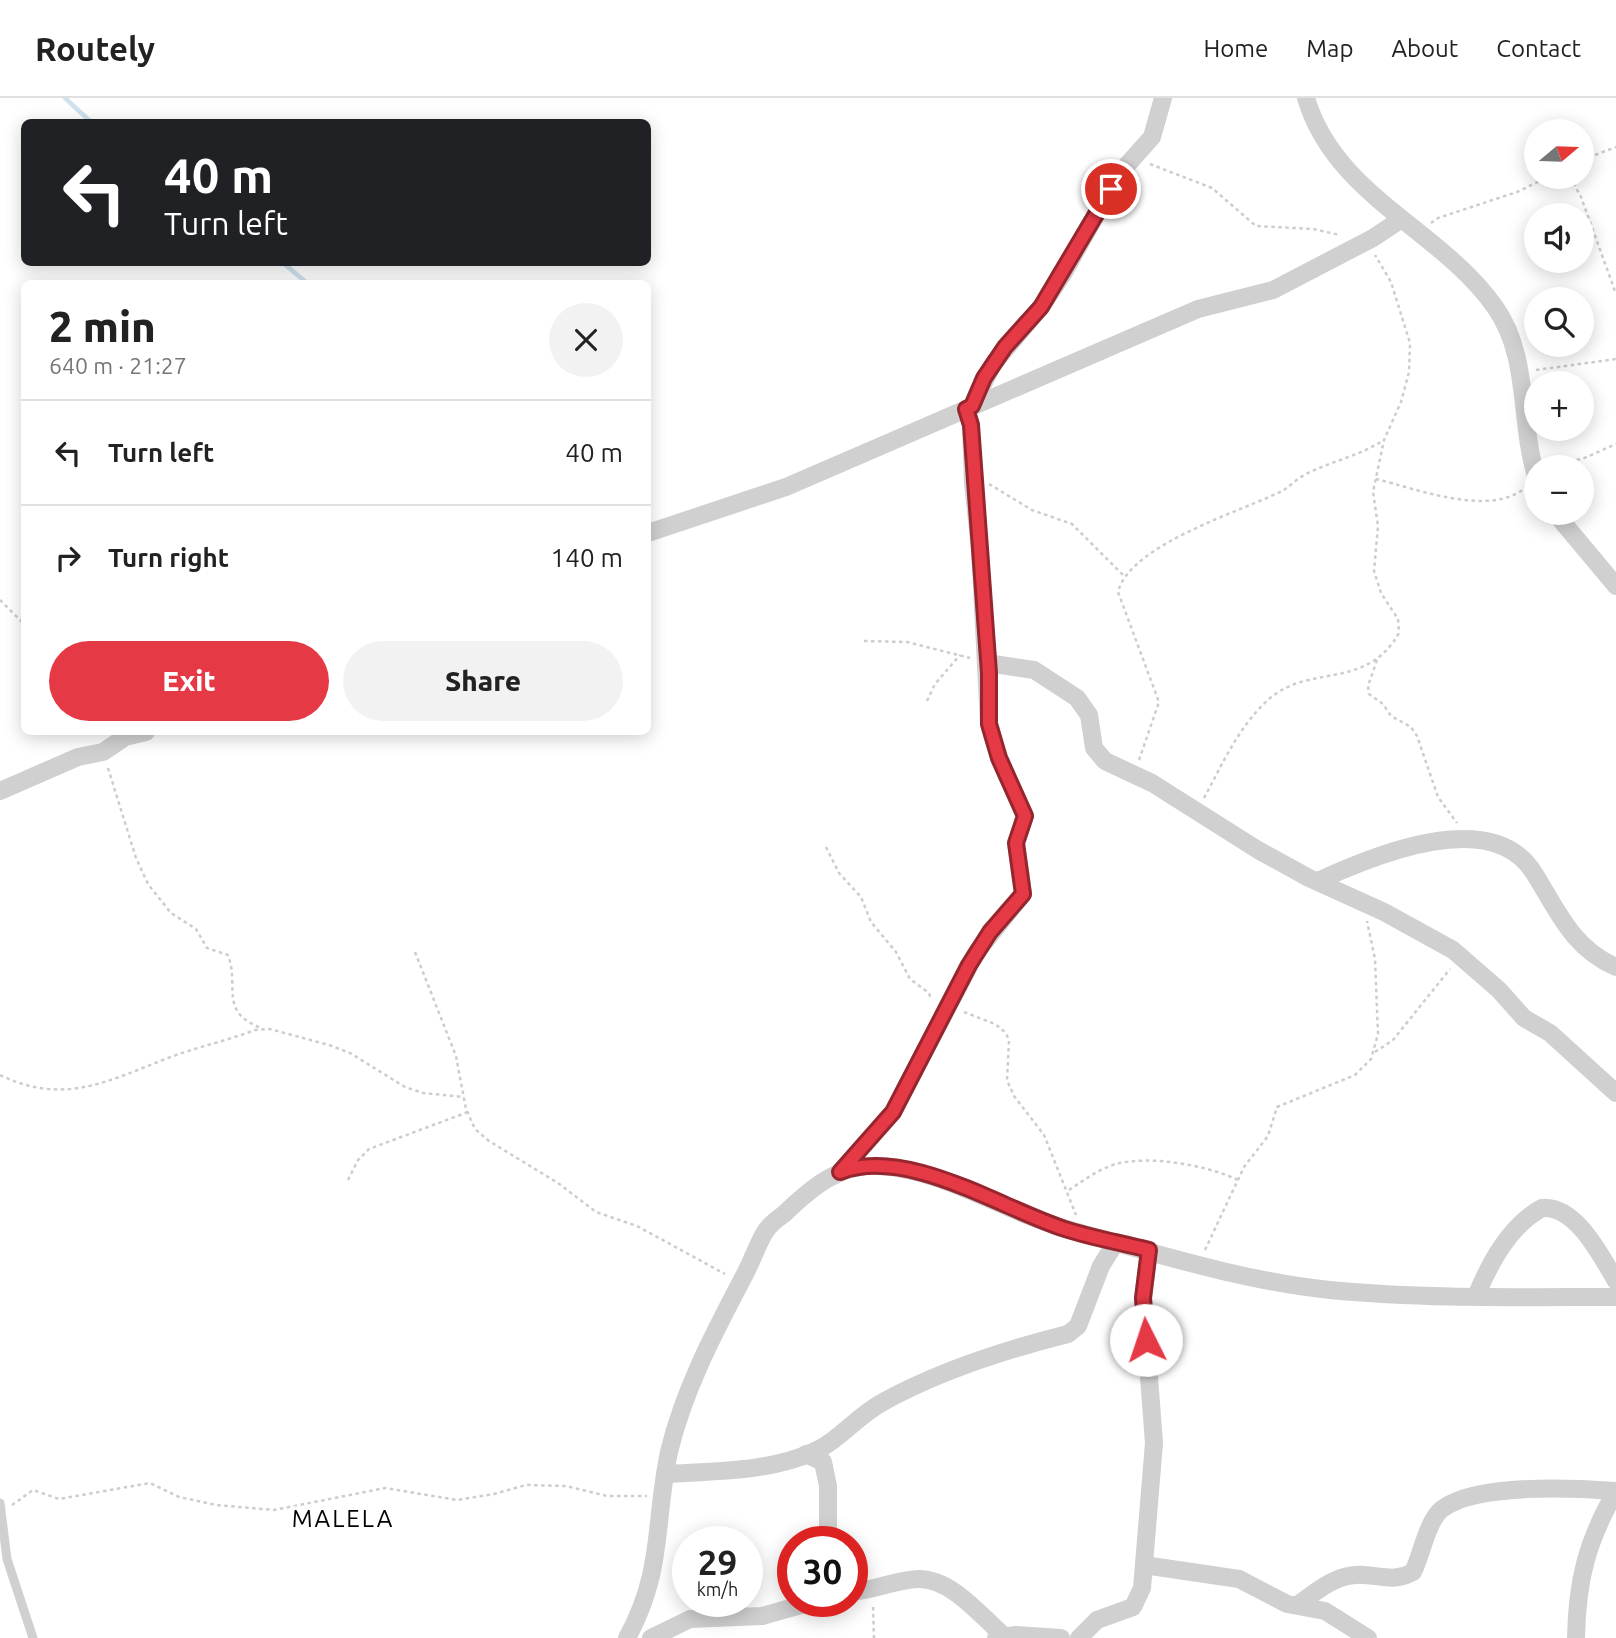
<!DOCTYPE html>
<meta charset="utf-8">
<style>
body{margin:0;font-family:Ubuntu,sans-serif;background:#f2f2f2;color:#222;height:100vh;display:flex;flex-direction:column;font-size:26px;white-space:nowrap}
*{box-sizing:border-box;margin:0}
p{font-size:23px;color:#767676}
.icon{flex:none;width:38px;height:38px;fill:none;stroke:currentColor;stroke-width:2;stroke-linecap:round;stroke-linejoin:round}
.map{position:relative;flex:1;overflow:hidden}
.side{position:absolute;left:21px;top:182px;width:630px;height:455px;display:flex;flex-direction:column;background:#fff;border-radius:10px;box-shadow:0 4px 18px #0003}
.side>*{flex:none}
.hud{position:absolute;left:21px;top:21px;width:630px;height:147px;border-radius:10px;box-shadow:0 4px 18px #0003;background:#202124;color:#fff;overflow:hidden}
.needle{width:46px;rotate:71deg}
.tools{position:absolute;left:1524px;top:21px;display:grid;gap:14px}
.tools a{display:grid;place-items:center;width:70px;height:70px;border-radius:50%;background:#fff;box-shadow:0 4px 18px #0003;font-size:35px}
.speed{position:absolute;left:672px;top:1428px;display:flex;gap:14px;font-size:35px;font-weight:700;text-align:center}
.speed>*{display:grid;place-content:center;width:91px;height:91px;border-radius:50%;background:#fff;box-shadow:0 4px 18px #0003;line-height:1}
.speed small{font-size:18px;font-weight:400}
.speed .limit{border:10px solid #d22;background:#fff;color:#111}
.pin{position:absolute;display:grid;place-items:center;width:60px;height:60px;color:#fff;margin:-30px;border:4px solid #fff;border-radius:50%;box-shadow:0 2px 7px #0007}
.me{position:absolute;width:77px;margin:-38px;rotate:356deg;stroke-linejoin:round;filter:drop-shadow(0 0 5px #0008)}
.turn{display:flex;align-items:center;gap:24px;height:147px;padding:0 28px;font-size:32px}
.turn .icon{width:91px;height:91px;stroke-width:2.5}
.turn b{display:block;font-size:49px;line-height:60px}
.round{display:grid;place-items:center;flex:none;width:74px;height:74px;border-radius:37px;background:#f2f2f2}
.overview{display:flex;align-items:center;justify-content:space-between;height:119px;padding:0 28px}
h1{font-size:42px;font-weight:800;line-height:52px}
.button{display:flex;gap:14px;margin-top:auto;padding:14px 28px}
.button a{flex:1;height:80px;border-radius:42px;background:#e63946;color:#fff;font-size:28px;font-weight:800;line-height:80px;text-align:center}
.button a+a{background:#f2f2f2;color:#222}
ul{padding:0;list-style:none}
li{display:flex;align-items:center;gap:21px;height:105px;padding:0 28px;border-top:2px solid #e0e0e0}
li div{flex:1}
li b{display:block;font-size:26px}
li em{font-style:normal}
header{display:flex;align-items:center;gap:42px;box-sizing:border-box;height:98px;padding:0 35px;background:#fff;border-bottom:2px solid #e0e0e0}
header strong{font-size:33px}
nav{display:flex;gap:38px;margin-inline-start:auto;font-size:24px}
.map>svg:first-child{display:block}
</style>
<header>
<strong>Routely</strong>
<nav><a>Home</a><a>Map</a><a>About</a><a>Contact</a></nav>
</header>
<div class="map">
<svg width="1616" height="1540" viewBox="0 0 1616 1540">
<rect width="100%" height="100%" fill="#fff"/>
<g fill="none" stroke-linecap="round" stroke-linejoin="round">
<g stroke="#cfe2ee" stroke-width="4.5">
<path d="M65,0L91,24"/>
<path d="M282,164L308,186"/>
</g>
<g stroke="#cdcdcd" stroke-width="2.5" stroke-dasharray="3.5 3.5" stroke-linecap="butt">
<path d="M1582,62L1616,49"/>
<path d="M1150,66L1212,90L1256,128L1313,131L1340,137"/>
<path d="M1570,79L1581,99L1616,196"/>
<path d="M1431,125L1438,120L1517,94L1548,79"/>
<path d="M1536,272L1616,261"/>
<path d="M1549,366L1582,361L1616,346"/>
<path d="M1376,381C1417,391 1491,420 1526,389"/>
<path d="M989,386L1032,412L1072,426L1125,479"/>
<path d="M0,502L24,526"/>
<path d="M864,543L907,544L970,560"/>
<path d="M1377,562L1368,588L1369,596L1383,606L1391,618L1411,629L1417,638L1438,699L1457,725"/>
<path d="M927,603L935,586L960,557"/>
<path d="M1139,662L1159,604L1118,494C1130,446 1243,413 1284,392C1291,387 1298,380 1306,376C1332,363 1359,358 1384,342"/>
<path d="M108,670L136,760L148,786L171,815L196,831L207,850L228,857C240,889 218,913 261,930"/>
<path d="M1204,700C1223,665 1239,628 1269,601C1310,565 1366,593 1399,535L1398,521L1381,495L1374,473L1378,428L1373,394L1384,342L1401,304L1409,274L1410,245L1391,184L1375,157"/>
<path d="M826,749L839,775L861,799L871,824L896,854L910,881L929,895L931,902"/>
<path d="M415,854L456,958L466,1011L475,1031L489,1043L558,1085L596,1114L637,1128L725,1176"/>
<path d="M964,914L995,926L1006,935L1009,943L1007,982L1014,998L1044,1037L1076,1117"/>
<path d="M1375,954L1393,942L1450,871"/>
<path d="M0,977C64,1008 108,983 168,960C197,949 226,943 255,932L270,931L329,947L350,955L405,989L423,995L464,999"/>
<path d="M348,1082L358,1062L369,1051L468,1014"/>
<path d="M1069,1092C1084,1082 1099,1071 1116,1066C1149,1057 1207,1067 1238,1082"/>
<path d="M1205,1152L1244,1069L1268,1038L1277,1009L1355,977L1371,961L1378,936L1375,861L1367,823"/>
<path d="M12,1407L33,1392L59,1401L150,1385L179,1399L216,1407L274,1412L385,1390L457,1402L494,1396L526,1387L566,1388L607,1398H647"/>
<path d="M873,1509L874,1540"/>
</g>
<path stroke="#d0d0d0" stroke-width="9" d="M0,1405L7,1461L33,1540"/>
<g stroke="#d0d0d0" stroke-width="18">
<path d="M1306,0C1335,98 1440,131 1495,209C1530,258 1519,323 1536,378"/>
<path d="M972,308L993,266L1041,209L1063,176L1119,76L1152,39L1163,0"/>
<path d="M1555,415L1616,488"/>
<path d="M648,435L786,389L1198,211L1273,192L1373,140L1400,122"/>
<path d="M987,565L1034,572L1077,600L1089,617L1094,650L1105,663L1152,685L1258,752L1309,780L1384,814L1453,852L1499,892L1524,920L1550,935L1616,995"/>
<path d="M0,693L78,659L103,654L125,639L146,634"/>
<path d="M1318,783C1372,758 1492,707 1534,775C1558,813 1572,850 1616,869"/>
<path d="M840,1074L893,1014L976,855L1023,796L1016,745L1025,718L999,660L989,626L980,451L973,385L971,327L966,311"/>
<path d="M1476,1198C1490,1165 1509,1128 1542,1110C1576,1107 1601,1158 1616,1183"/>
<path d="M806,1356L823,1364L828,1388V1444"/>
<path d="M665,1376C713,1373 769,1374 813,1354C840,1342 857,1318 883,1304C941,1272 1004,1252 1068,1236L1078,1228L1101,1168L1116,1144"/>
<path d="M1144,1467L1239,1481L1287,1506L1325,1513L1368,1540"/>
<path d="M852,1494C874,1492 896,1482 918,1481C951,1480 981,1518 1004,1538"/>
<path d="M1299,1506C1319,1491 1338,1475 1364,1477C1383,1478 1395,1484 1413,1474C1422,1456 1427,1423 1442,1411C1476,1385 1574,1390 1616,1393"/>
<path d="M627,1540C664,1473 654,1424 669,1354C684,1291 715,1233 745,1176C752,1163 757,1147 765,1134C769,1127 777,1121 784,1116C812,1089 840,1065 881,1068C948,1073 1006,1115 1070,1132C1155,1155 1242,1183 1330,1192C1424,1201 1521,1199 1616,1199"/>
<path d="M651,1540L690,1521L762,1518L815,1503"/>
<path d="M996,1540L1016,1537L1061,1540"/>
<path d="M1079,1540L1097,1522L1133,1509L1142,1490L1154,1345L1143,1200L1149,1152"/>
<path d="M1576,1540C1577,1482 1587,1443 1616,1393"/>
</g>
</g>
<g fill="none" stroke-linecap="round" stroke-linejoin="round">
<defs>
<path id="route" d="M1111,91L1041,209L1005,249L984,280L972,308L966,311L971,327L989,575V626L999,660L1025,718L1016,745L1023,796L990,834L969,867L893,1014L840,1074C907,1048 1002,1111 1065,1131C1093,1140 1122,1145 1149,1152L1143,1200L1146,1242"/>
</defs>
<use href="#route" stroke="#96252e" stroke-width="18"/>
<use href="#route" stroke="#e63946" stroke-width="12"/>
</g>
<g text-anchor="middle" stroke-width="7" stroke-linejoin="round" paint-order="stroke">
<g font-size="24" letter-spacing="2" fill="#000" stroke="#fff">
<text x="343" y="1429">MALELA</text>
</g>
</g>
</svg>
<div class="tools">
<a><svg class="needle" viewBox="-14 -14 28 28"><path d="M0-13l5 13h-10z" fill="#e53935"/><path d="M0 13l5-13h-10z" fill="#767676"/></svg></a>
<a><svg class="icon" aria-label="sound" viewBox="0 0 24 24"><path d="M4 9h4l5-4v14l-5-4H4zM17 9q2 3 0 6"/></svg></a>
<a><svg class="icon" aria-label="search" viewBox="0 0 24 24"><circle cx="10" cy="10" r="6"/><path d="M15 15l6 6"/></svg></a>
<a>+</a>
<a>−</a>
</div>
<div class="speed"><div>29<small>km/h</small></div><div class="limit">30</div></div>
<div class="pin" style="left:1111px;top:91px;background:#d93025"><svg class="icon" aria-label="arrive" viewBox="0 0 24 24"><path d="M6 21V4h12l-3 4 3 4H6"/></svg></div>
<svg class="me" style="left:1146px;top:1242px" viewBox="-20 -20 40 40"><circle r="19" fill="#fff"/><path d="M0-13L10 11 0 6-10 11z" fill="#e63946"/></svg>
<div class="hud">
<div class="turn"><svg class="icon" aria-label="left" viewBox="0 0 24 24"><path d="M17 20v-9H6M10 6l-5 5 5 5"/></svg><div><b>40 m</b>Turn left</div></div>
</div>
<section class="side">
<div class="overview"><div><h1>2 min</h1><p>640 m · 21:27</p></div><a class="round"><svg class="icon" aria-label="close" viewBox="0 0 24 24"><path d="M6 6l12 12M18 6L6 18"/></svg></a></div>
<ul>
<li><svg class="icon" aria-label="left" viewBox="0 0 24 24"><path d="M17 20v-9H6M10 6l-5 5 5 5"/></svg><div><b>Turn left</b></div><em>40 m</em></li>
<li><svg class="icon" aria-label="right" viewBox="0 0 24 24"><path d="M7 20v-9h11M14 6l5 5-5 5"/></svg><div><b>Turn right</b></div><em>140 m</em></li>
</ul>
<div class="button"><a>Exit</a><a>Share</a></div>
</section>
</div>
